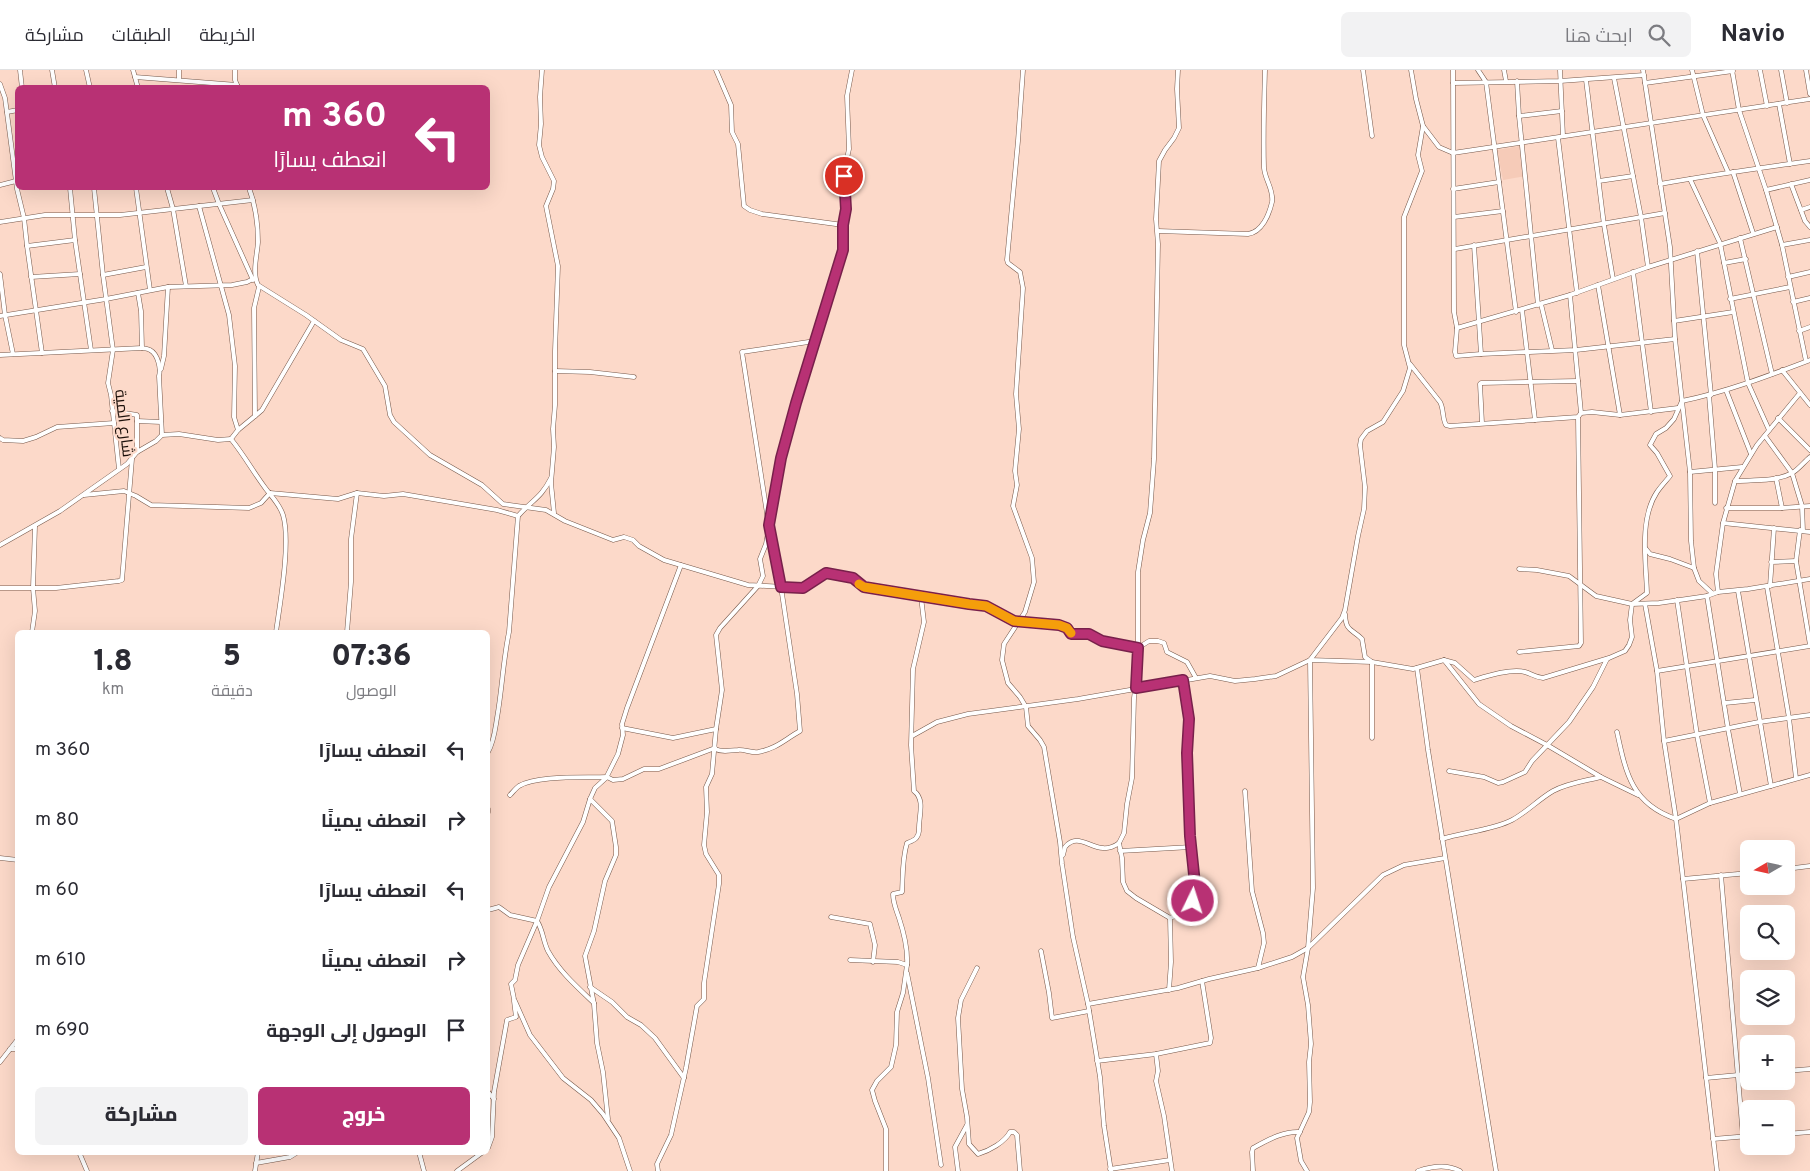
<!DOCTYPE html>
<html lang="ar">
<meta charset="utf-8">
<style>
body{margin:0;font-family:Overpass,Cairo,sans-serif;background:#f2f2f3;color:#2b2b33;direction:rtl;height:100vh;display:flex;flex-direction:column;font-size:19px;white-space:nowrap}
*{box-sizing:border-box;margin:0}
p{font-size:16px;color:#7c7c81}
.icon{flex:none;width:28px;height:28px;fill:none;stroke:currentColor;stroke-width:2;stroke-linecap:round;stroke-linejoin:round}
.map{position:relative;flex:1;overflow:hidden;direction:ltr}
.panel{position:absolute;left:15px;top:560px;width:475px;height:525px;display:flex;flex-direction:column;background:#fff;border-radius:8px;box-shadow:0 5px 20px #0002;direction:rtl}
.panel>*{flex:none}
.banner{position:absolute;left:15px;top:15px;width:475px;height:105px;border-radius:8px;box-shadow:0 5px 20px #0002;direction:rtl;background:#b83174;color:#fff;overflow:hidden}
.needle{width:32px;rotate:261deg}
.fabs{position:absolute;left:1740px;top:770px;display:grid;gap:10px}
.fabs a{display:grid;place-items:center;width:55px;height:55px;border-radius:8px;background:#fff;box-shadow:0 5px 20px #0002;font-size:25px}
.pin{position:absolute;display:grid;place-items:center;width:42px;height:42px;color:#fff;margin:-21px;border:2px solid #fff;border-radius:50%;box-shadow:0 1px 5px #0007}
.me{position:absolute;width:55px;margin:-28px;rotate:4deg;stroke-linejoin:round;filter:drop-shadow(0 0 4px #0008)}
.turn{display:flex;align-items:center;gap:18px;height:105px;padding:0 20px;font-size:22px}
.turn .icon{width:65px;height:65px;stroke-width:2.5}
.turn b{display:block;font-size:35px;line-height:42px}
.eta{display:flex;justify-content:space-evenly;align-items:center;height:85px;text-align:center}
.eta b{font-size:30px;font-weight:800;line-height:35px}
.button{display:flex;gap:10px;margin-top:auto;padding:10px 20px}
.button a{flex:1;height:58px;border-radius:8px;background:#b83174;color:#fff;font-size:20px;font-weight:800;line-height:58px;text-align:center}
.button a+a{background:#f2f2f3;color:#2b2b33}
ul{padding:0;list-style:none}
li{display:flex;align-items:center;gap:15px;height:70px;padding:0 20px}
li div{flex:1}
li b{display:block;font-size:19px}
li em{font-style:normal}
header{display:flex;align-items:center;gap:30px;box-sizing:border-box;height:70px;padding:0 25px;background:#fff;border-bottom:1px solid #e1e1e2}
header strong{font-size:24px}
nav{display:flex;gap:28px;margin-inline-start:auto;font-size:18px}
.search{width:350px;height:45px;background:#f2f2f3;display:flex;align-items:center;gap:12px;box-sizing:border-box;padding:0 18px;border-radius:8px;color:#7c7c81;font-size:19px}
.map>svg:first-child{display:block}
</style>
<header>
<strong>Navio</strong>
<div class="search"><svg class="icon" aria-label="search" viewBox="0 0 24 24"><circle cx="10" cy="10" r="6"/><path d="M15 15l6 6"/></svg>ابحث هنا</div>
<nav><a>الخريطة</a><a>الطبقات</a><a>مشاركة</a></nav>
</header>
<div class="map">
<svg width="1810" height="1101" viewBox="0 0 1810 1101">
<rect width="100%" height="100%" fill="#fcd9c9"/>
<path fill="#f6cbb8" d="M1520,76L1526,106L1503,110L1497,80Z"/>
<g fill="none" stroke-linecap="round" stroke-linejoin="round">
<defs>
<g id="street">
<path d="M20,0L22,18"/>
<path d="M52,0L55,18"/>
<path d="M86,0L90,18"/>
<path d="M133,0L138,18"/>
<path d="M235,0V10L238,18"/>
<path d="M542,0L540,27L541,54L539,75L542,87L554,111L553,119L546,136L558,196L555,281V335L553,359L554,377L551,413L554,443"/>
<path d="M716,0L731,35L732,62L738,74L744,136L750,140L762,144L843,155"/>
<path d="M1023,0L1018,71L1007,190L1008,193L1020,202L1023,218L1016,324L1019,359L1015,401L1017,415L1013,436L1032,488L1034,512L1025,542L1004,574L1002,590L1008,613L1020,627L1026,637L1028,656L1040,670L1044,677L1060,772L1062,794L1073,867L1088,934L1100,1007L1104,1056L1111,1101"/>
<path d="M1363,0L1372,66"/>
<path d="M1453,0L1454,242L1457,258L1455,282L1456,286L1481,284L1576,280L1675,269"/>
<path d="M1478,0L1486,12L1516,242"/>
<path d="M1504,0L1506,11"/>
<path d="M1560,0L1563,66"/>
<path d="M1643,0L1670,177L1675,269L1690,402L1691,471L1694,498L1699,511L1712,523"/>
<path d="M1692,0L1703,45L1728,102"/>
<path d="M1732,0L1739,40L1766,120L1782,175L1806,291"/>
<path d="M1760,0L1767,36"/>
<path d="M1781,0L1787,33"/>
<path d="M1806,0L1810,24"/>
<path d="M135,7L237,15"/>
<path d="M1614,8L1641,147L1648,197"/>
<path d="M179,9V0"/>
<path d="M1586,10L1604,155L1613,209"/>
<path d="M1517,11L1519,46L1538,235"/>
<path d="M1453,13L1560,11L1644,5"/>
<path d="M1645,13L1733,1"/>
<path d="M0,14L5,28L17,119L24,148L27,176L42,283"/>
<path d="M1779,34L1790,94"/>
<path d="M7,42L18,40"/>
<path d="M1519,46L1562,41"/>
<path d="M1423,56L1439,77L1453,83L1810,29"/>
<path d="M1558,68L1577,223"/>
<path d="M1733,102L1753,163"/>
<path d="M1690,109L1720,173L1748,313L1769,360"/>
<path d="M1599,111L1633,106"/>
<path d="M1660,114C1710,105 1760,98 1810,91"/>
<path d="M1791,114L1805,151L1810,157"/>
<path d="M0,115L16,111"/>
<path d="M70,118L75,170L91,280"/>
<path d="M94,118L103,205L113,280L108,313L111,325L119,399"/>
<path d="M136,118L150,220"/>
<path d="M167,118L173,139L186,216"/>
<path d="M213,118L219,134L253,210"/>
<path d="M249,118C255,134 258,155 258,172C257,186 252,202 258,215L306,245L341,270L363,279L385,316L390,345L394,352L430,385L482,415L503,434L546,440L565,451L613,470L624,467L633,470L639,476L664,490L748,515L803,518L826,503L853,508L864,517L969,534L986,536L1014,551L1059,555L1067,558L1071,564H1089L1102,571L1138,578L1149,571H1158L1164,573L1167,582L1187,592L1196,608"/>
<path d="M1453,119L1499,112"/>
<path d="M1766,120L1810,110"/>
<path d="M199,136L229,245L235,296L234,347L238,360"/>
<path d="M1801,140L1810,137"/>
<path d="M1454,147L1503,141"/>
<path d="M0,152L45,145H120L253,130"/>
<path d="M1158,161L1248,164C1262,162 1269,145 1272,132C1274,120 1265,110 1264,98C1263,65 1264,33 1265,0"/>
<path d="M1740,168L1772,304"/>
<path d="M1474,175L1481,284"/>
<path d="M1782,175L1810,170"/>
<path d="M27,176L75,170"/>
<path d="M1455,179L1665,143"/>
<path d="M1697,181L1711,325"/>
<path d="M1724,193L1746,189"/>
<path d="M1633,202L1651,342"/>
<path d="M0,204L5,245L13,284"/>
<path d="M103,205L146,197"/>
<path d="M31,207L80,204"/>
<path d="M1788,207L1810,202"/>
<path d="M1598,215L1620,345"/>
<path d="M138,223L141,241L142,278C143,278 149,279 150,280C158,284 161,299 159,306L162,365"/>
<path d="M1570,225L1581,343"/>
<path d="M1730,229L1790,217"/>
<path d="M1793,232L1810,228"/>
<path d="M1541,234L1552,280"/>
<path d="M1522,240L1535,350"/>
<path d="M0,246L106,229L168,217L232,215L247,212L255,208"/>
<path d="M1674,251L1733,242"/>
<path d="M1457,258L1570,225L1648,197L1777,157"/>
<path d="M1799,261L1810,257"/>
<path d="M0,285L142,278"/>
<path d="M1410,294L1440,332C1444,339 1442,348 1446,355L1450,356L1578,347L1581,343L1592,342L1620,345L1678,338"/>
<path d="M161,299L164,286L168,217"/>
<path d="M1782,300L1810,335"/>
<path d="M555,301L590,302L634,307"/>
<path d="M1726,320L1751,384"/>
<path d="M1709,325L1715,399V433"/>
<path d="M112,341L137,345V382"/>
<path d="M255,346L262,340L314,251"/>
<path d="M1778,348L1810,380"/>
<path d="M137,351L161,352"/>
<path d="M1482,353L1480,314L1481,313L1578,311"/>
<path d="M1765,366L1792,403L1802,436L1803,461"/>
<path d="M0,368L3,370L23,371L36,367L57,357L114,353"/>
<path d="M231,369C244,385 254,403 266,419C272,427 280,435 283,445C291,472 280,533 276,562"/>
<path d="M231,369L238,360L255,346L254,238L259,217"/>
<path d="M1690,402L1742,397"/>
<path d="M1776,408L1782,438"/>
<path d="M1735,411C1752,410 1776,412 1792,403C1798,400 1804,392 1810,387"/>
<path d="M270,423L338,429L357,423L384,426L403,424L497,440L518,446"/>
<path d="M84,425L124,421L136,426L151,435L249,438L261,433L270,423"/>
<path d="M1726,438H1782L1810,436"/>
<path d="M768,450L742,282L815,271"/>
<path d="M1723,453L1810,462"/>
<path d="M1800,460L1796,491L1810,575"/>
<path d="M0,475L60,441L127,394L137,382L156,371L162,365L179,364L218,370L231,369"/>
<path d="M1646,479L1650,484L1670,489L1694,498"/>
<path d="M1771,492L1796,491"/>
<path d="M1519,499L1537,500L1569,506L1596,526L1632,534L1659,533L1707,526L1718,522L1748,519L1810,509"/>
<path d="M1770,516L1774,458"/>
<path d="M1767,517L1789,648L1796,708"/>
<path d="M0,518H56L119,511L122,510L132,389"/>
<path d="M1738,521L1771,716"/>
<path d="M1718,522L1716,504L1723,453L1735,411L1757,375L1800,323"/>
<path d="M1707,526L1728,659L1740,724"/>
<path d="M1677,530L1697,665L1710,733"/>
<path d="M1645,534L1657,601L1664,671L1676,749L1717,1101"/>
<path d="M1345,544C1346,562 1351,558 1362,569L1365,587L1372,592V668"/>
<path d="M32,562L35,541L33,518L35,456"/>
<path d="M347,562L351,512V469L357,423"/>
<path d="M1519,582L1579,576L1581,573L1578,347"/>
<path d="M1444,590L1479,634L1511,656L1547,675L1601,707L1638,725"/>
<path d="M1417,598L1428,680L1496,1101"/>
<path d="M1657,601L1810,576"/>
<path d="M1725,633L1755,630"/>
<path d="M622,658L673,668L716,659"/>
<path d="M1617,662C1626,704 1632,734 1676,749L1710,733L1810,705"/>
<path d="M912,666L937,652L968,644L1078,629L1210,606L1235,611L1255,609L1276,606L1310,590L1372,592L1413,599L1444,590L1455,593L1474,610C1487,606 1512,598 1525,602C1532,604 1534,607 1543,608L1609,588L1625,581L1629,575L1632,567L1630,550L1632,534L1647,523C1646,492 1639,449 1657,422C1661,416 1666,411 1670,406L1657,383L1650,375L1656,364L1666,358L1674,349L1682,331C1726,322 1768,306 1810,290"/>
<path d="M1664,671L1759,652L1810,645"/>
<path d="M715,679C723,683 730,680 738,680C744,679 751,683 758,682C776,679 784,670 800,661L797,624L781,517L770,459"/>
<path d="M488,682C494,672 495,660 497,648C502,620 503,591 509,562L518,446C532,430 541,428 551,408"/>
<path d="M1449,701L1484,707L1498,713L1503,712L1525,702L1532,691L1569,652L1593,617L1607,589"/>
<path d="M1245,721L1252,821L1263,863L1264,873L1258,898"/>
<path d="M510,725C513,722 516,718 519,716C537,705 584,708 607,707L613,710L623,709L644,699H659L715,678"/>
<path d="M590,729L612,751L616,777V785L605,811L594,861L585,886L594,934L597,973L603,1002L608,1049"/>
<path d="M488,739V742"/>
<path d="M1442,769C1464,762 1493,760 1512,750C1527,742 1539,729 1553,721C1568,713 1585,711 1601,707"/>
<path d="M1120,781L1191,777"/>
<path d="M1063,785L1065,777C1081,758 1096,790 1119,773"/>
<path d="M0,788L18,790"/>
<path d="M1786,799L1810,796"/>
<path d="M1721,805L1743,1067"/>
<path d="M1683,809L1749,803"/>
<path d="M488,840L499,837L510,845L537,851C543,860 543,871 548,881C559,901 577,917 594,933"/>
<path d="M831,847L870,854L875,875L873,892"/>
<path d="M1170,848C1184,843 1191,837 1195,822L1190,766L1187,683L1189,649L1183,611"/>
<path d="M1041,881L1049,923L1052,948L1089,941"/>
<path d="M850,890L898,892L907,895L903,923L897,942L896,975L891,997L877,1011L872,1020L875,1031L886,1059V1101"/>
<path d="M907,895C908,879 904,863 899,848C896,839 893,833 893,824L902,822C903,806 902,789 907,773C914,770 918,769 919,761C918,748 926,730 914,721L911,675L913,599L924,552L921,527"/>
<path d="M977,898L961,930L958,948L962,1019L967,1047L969,1074L978,1084C989,1081 1005,1072 1010,1062H1014L1017,1065L1020,1101"/>
<path d="M907,903L928,1008L941,1095"/>
<path d="M590,917L612,932L627,947L641,955L655,968L684,1008"/>
<path d="M1169,920L1171,892L1170,848L1136,828L1127,821L1123,812L1122,788L1119,773L1124,763L1127,734L1132,708L1134,628L1138,596V502L1143,470L1150,443L1154,389L1158,174L1156,149L1159,91L1165,80L1174,68L1179,58L1177,19L1178,0"/>
<path d="M1088,934L1178,918L1209,909L1258,898L1292,887L1308,878L1383,805L1404,795L1445,788"/>
<path d="M10,979H18"/>
<path d="M1156,984L1158,1001L1156,1011L1164,1046L1172,1101"/>
<path d="M1097,991L1156,984L1210,973L1211,968L1202,911"/>
<path d="M0,992L18,969"/>
<path d="M1786,1001L1810,999"/>
<path d="M1706,1008L1749,1004"/>
<path d="M488,1022L494,1029"/>
<path d="M1786,1064L1810,1062"/>
<path d="M1713,1069L1749,1066"/>
<path d="M488,1078L492,1067L494,1022L507,950L516,947L514,931"/>
<path d="M79,1082L87,1101"/>
<path d="M419,1082L424,1101"/>
<path d="M256,1093L290,1087L298,1082"/>
<path d="M1110,1099L1170,1090"/>
<path d="M255,1101L258,1082"/>
<path d="M457,1101L483,1082"/>
<path d="M630,1101L619,1068L603,1044L591,1030L563,1008L530,965L514,929L511,914L515,910L518,895L537,851L549,817L583,752L590,729L595,718L606,708L618,684L623,665L622,654L627,638L681,495"/>
<path d="M658,1101L657,1094L671,1065L686,998L697,936L704,929V913L719,814V805L706,784L704,775L707,742L706,717L712,704L716,659L722,620L716,565L720,558L758,516L763,506L760,489L766,474L781,388L796,333L843,180V155L846,139L844,102L849,79L847,26L852,0"/>
<path d="M958,1101L955,1077L967,1055"/>
<path d="M1253,1101L1252,1082L1253,1078C1268,1070 1283,1061 1300,1062"/>
<path d="M1307,1101L1301,1091L1297,1068L1309,1042L1310,1032L1309,992L1311,974L1308,935L1303,907L1308,878L1313,818L1310,590L1342,548L1345,540L1358,466L1364,439L1365,417L1360,375L1361,369L1367,361L1383,352L1403,321L1410,298L1404,275V147L1422,101L1418,85L1423,56L1416,29L1411,0"/>
<path d="M1418,1101C1432,1096 1447,1094 1460,1101"/>
</g>
</defs>
<use href="#street" stroke="#76584a" stroke-width="5"/>
<use href="#street" stroke="#fff" stroke-width="4"/>
</g>
<g fill="none" stroke-linecap="round" stroke-linejoin="round">
<defs>
<path id="route" d="M844,106L846,139L843,155V180L796,333L781,388L769,455L781,517L803,518L826,503L853,508L864,517L969,534L986,536L1014,551L1059,555L1067,558L1071,564H1089L1102,571L1138,578L1136,618L1183,610L1189,649L1187,683L1190,766L1195,814L1193,831"/>
</defs>
<use href="#route" stroke="#78204b" stroke-width="12"/>
<use href="#route" stroke="#b83174" stroke-width="9"/>
<path stroke="#f59e0b" stroke-width="9" d="M859,514L864,517L969,534L986,536L1014,551L1059,555L1067,558L1071,563"/>
</g>
<g text-anchor="middle" stroke-width="4.5" stroke-linejoin="round" paint-order="stroke">
<g font-size="16" fill="#1c100a" stroke="#fcd9c9">
<text transform="translate(125 353) rotate(83)" y="6">شارع المية</text>
</g>
</g>
</svg>
<div class="fabs">
<a><svg class="needle" viewBox="-14 -14 28 28"><path d="M0-13l5 13h-10z" fill="#e53935"/><path d="M0 13l5-13h-10z" fill="#7c7c81"/></svg></a>
<a><svg class="icon" aria-label="search" viewBox="0 0 24 24"><circle cx="10" cy="10" r="6"/><path d="M15 15l6 6"/></svg></a>
<a><svg class="icon" aria-label="layers" viewBox="0 0 24 24"><path d="M12 4l9 5-9 5-9-5zM3 14l9 5 9-5"/></svg></a>
<a>+</a>
<a>−</a>
</div>
<div class="pin" style="left:844px;top:106px;background:#d93025"><svg class="icon" aria-label="arrive" viewBox="0 0 24 24"><path d="M6 21V4h12l-3 4 3 4H6"/></svg></div>
<svg class="me" style="left:1193px;top:831px" viewBox="-20 -20 40 40"><circle r="17" fill="#b83174" stroke="#fff" stroke-width="3"/><path d="M0-11L8 9 0 5-8 9z" fill="#fff"/></svg>
<div class="banner">
<div class="turn"><svg class="icon" aria-label="left" viewBox="0 0 24 24"><path d="M17 20v-9H6M10 6l-5 5 5 5"/></svg><div><b>360 m</b>انعطف يسارًا</div></div>
</div>
<section class="panel">
<div class="eta">
<div><b>07:36</b><p>الوصول</p></div>
<div><b>5</b><p>دقيقة</p></div>
<div><b>1.8</b><p>km</p></div>
</div>
<ul>
<li><svg class="icon" aria-label="left" viewBox="0 0 24 24"><path d="M17 20v-9H6M10 6l-5 5 5 5"/></svg><div><b>انعطف يسارًا</b></div><em>360 m</em></li>
<li><svg class="icon" aria-label="right" viewBox="0 0 24 24"><path d="M7 20v-9h11M14 6l5 5-5 5"/></svg><div><b>انعطف يمينًا</b></div><em>80 m</em></li>
<li><svg class="icon" aria-label="left" viewBox="0 0 24 24"><path d="M17 20v-9H6M10 6l-5 5 5 5"/></svg><div><b>انعطف يسارًا</b></div><em>60 m</em></li>
<li><svg class="icon" aria-label="right" viewBox="0 0 24 24"><path d="M7 20v-9h11M14 6l5 5-5 5"/></svg><div><b>انعطف يمينًا</b></div><em>610 m</em></li>
<li><svg class="icon" aria-label="arrive" viewBox="0 0 24 24"><path d="M6 21V4h12l-3 4 3 4H6"/></svg><div><b>الوصول إلى الوجهة</b></div><em>690 m</em></li>
</ul>
<div class="button"><a>خروج</a><a>مشاركة</a></div>
</section>
</div>
